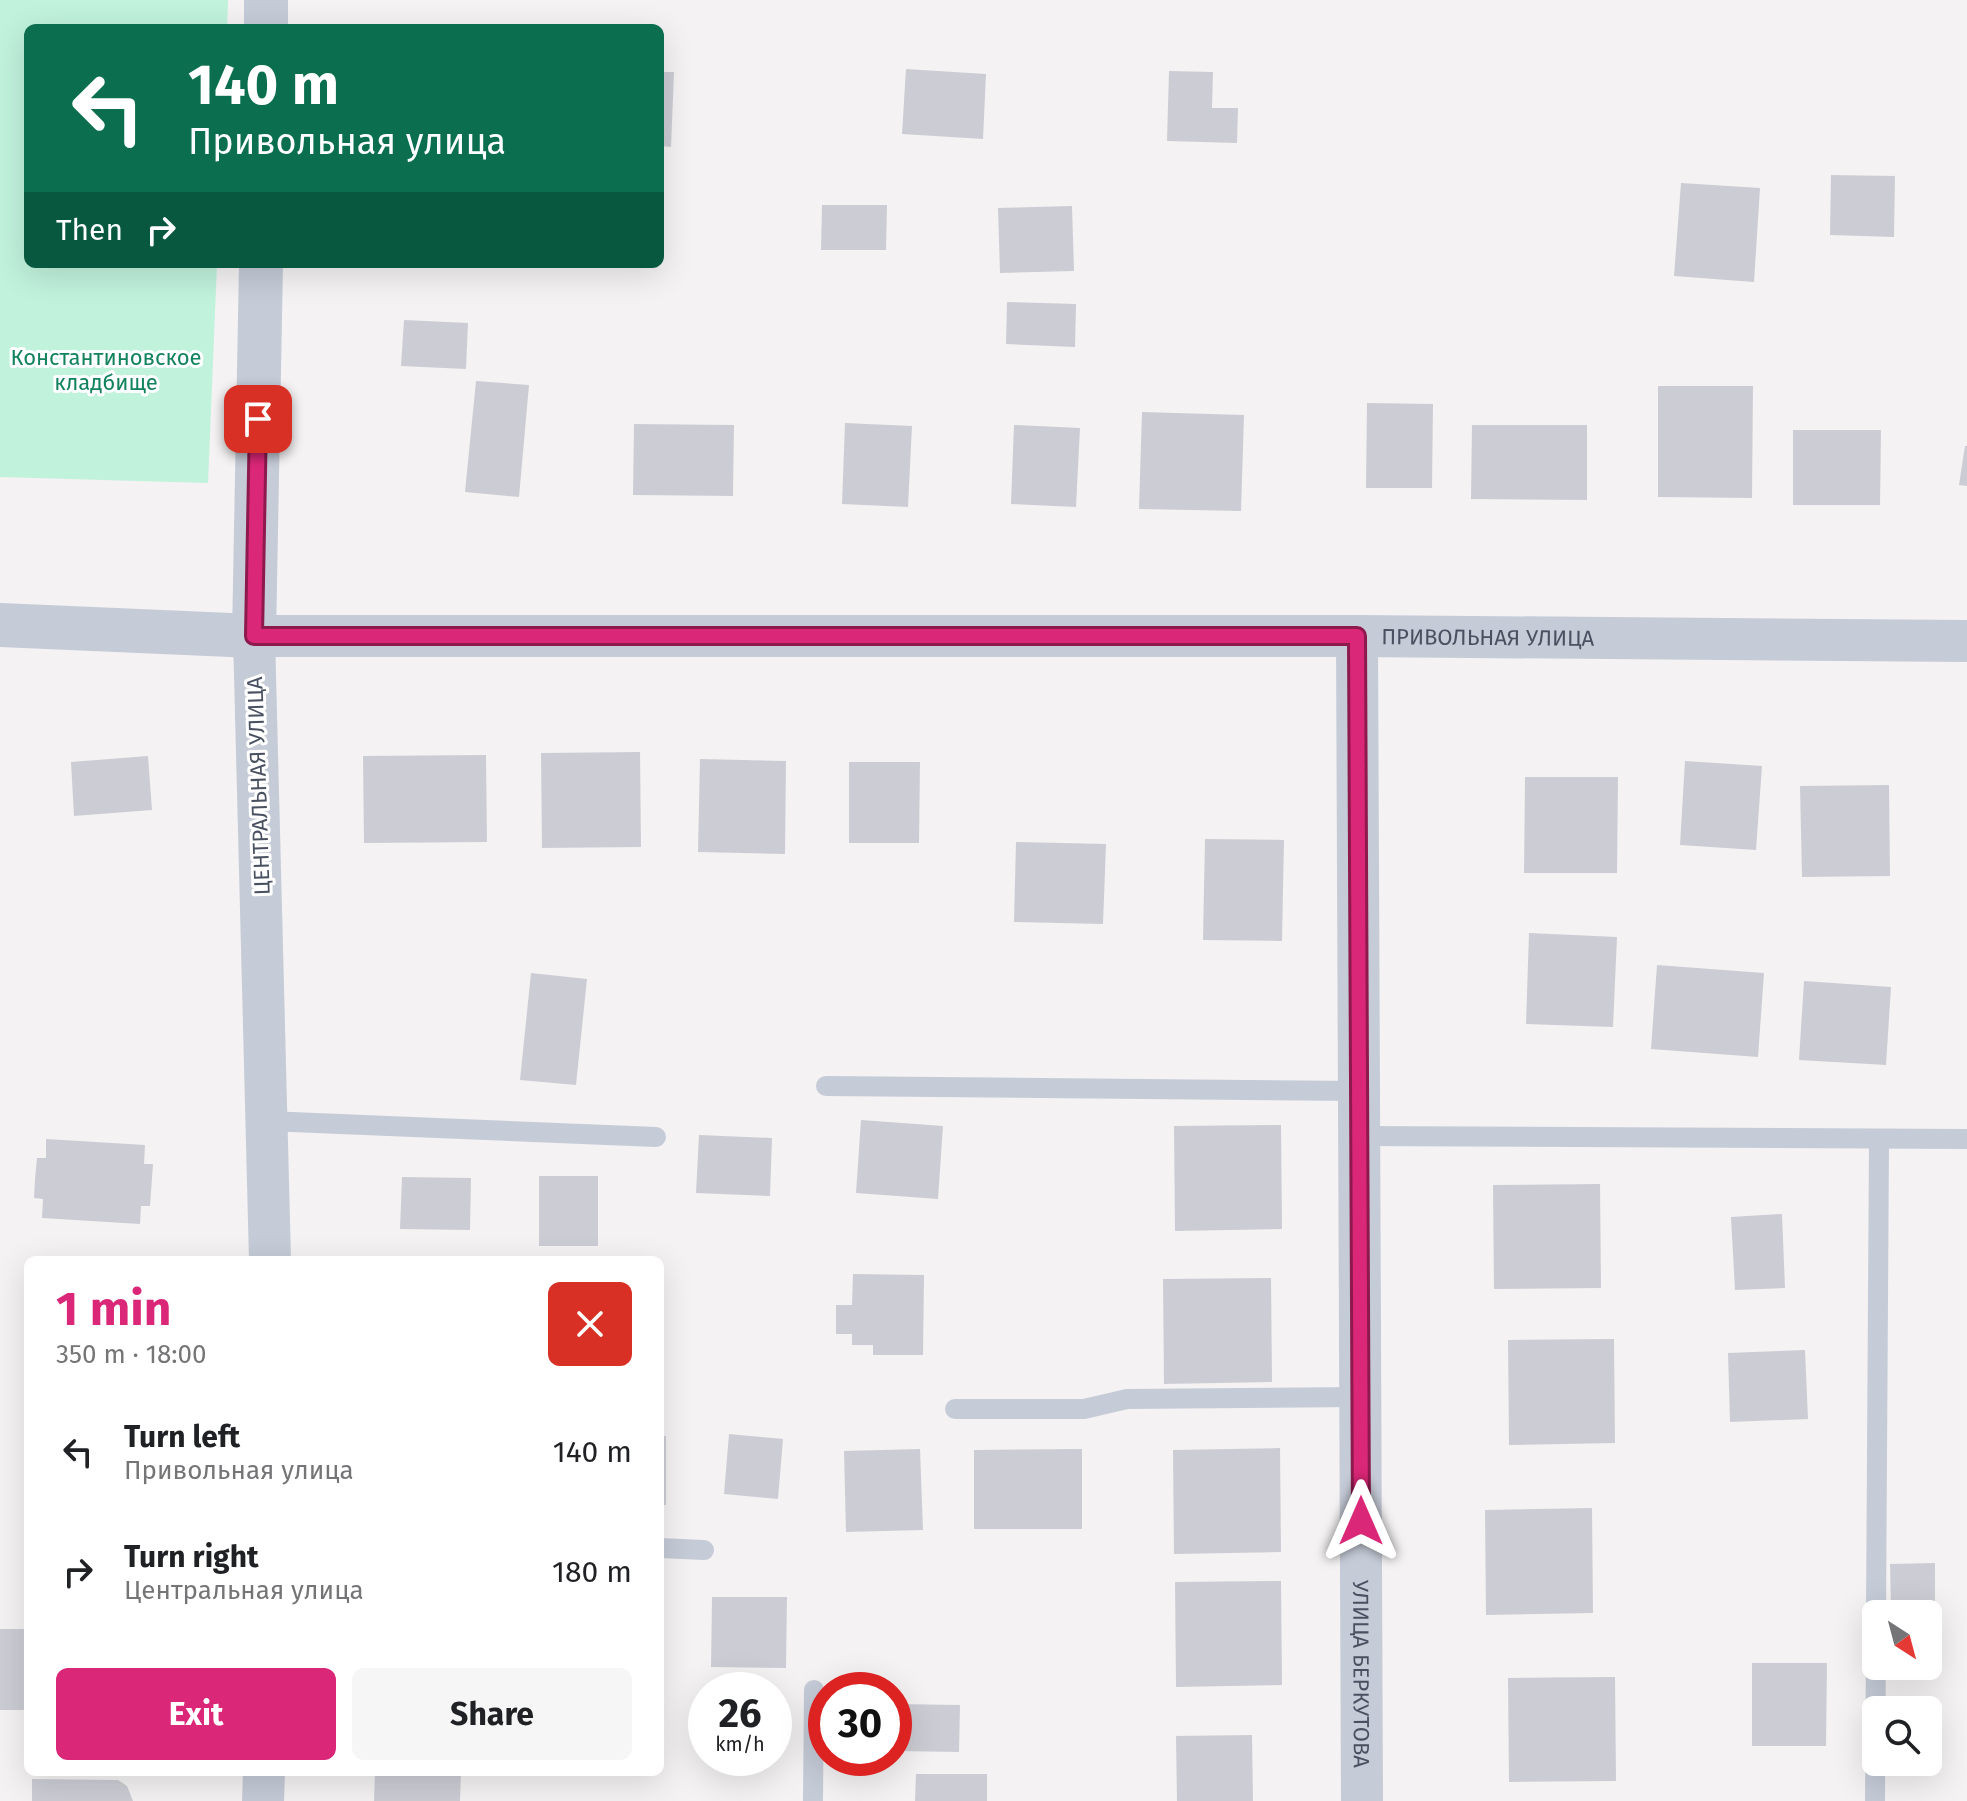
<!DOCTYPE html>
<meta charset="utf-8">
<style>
body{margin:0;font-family:"Fira Sans",sans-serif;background:#f6f6f6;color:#202124;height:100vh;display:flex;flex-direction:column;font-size:30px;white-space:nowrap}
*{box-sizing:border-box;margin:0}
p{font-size:26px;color:#757577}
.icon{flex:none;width:44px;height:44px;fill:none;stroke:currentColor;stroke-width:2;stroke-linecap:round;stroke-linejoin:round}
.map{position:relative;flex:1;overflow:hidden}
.panel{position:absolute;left:24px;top:1256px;width:640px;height:520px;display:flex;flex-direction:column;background:#fff;border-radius:12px;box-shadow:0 8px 32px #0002}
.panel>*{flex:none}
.hud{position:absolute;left:24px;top:24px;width:640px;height:244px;border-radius:12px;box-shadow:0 8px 32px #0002;background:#0b6e4f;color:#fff;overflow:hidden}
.needle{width:52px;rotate:144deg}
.fabs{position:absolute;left:1862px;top:1600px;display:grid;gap:16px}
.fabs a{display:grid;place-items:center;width:80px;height:80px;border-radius:12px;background:#fff;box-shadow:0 8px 32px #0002;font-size:40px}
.speed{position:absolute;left:688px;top:1672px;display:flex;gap:16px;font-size:40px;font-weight:700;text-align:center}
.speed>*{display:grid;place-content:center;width:104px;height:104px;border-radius:50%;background:#fff;box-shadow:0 8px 32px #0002;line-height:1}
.speed small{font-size:20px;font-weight:400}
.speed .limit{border:12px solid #d22;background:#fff;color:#111}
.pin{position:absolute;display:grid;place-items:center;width:68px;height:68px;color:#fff;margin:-34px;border-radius:16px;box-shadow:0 4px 12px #0006}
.me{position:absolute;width:88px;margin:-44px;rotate:0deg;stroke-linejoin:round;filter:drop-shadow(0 0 6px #0008)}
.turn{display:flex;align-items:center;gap:28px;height:168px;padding:0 32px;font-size:36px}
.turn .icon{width:104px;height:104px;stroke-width:2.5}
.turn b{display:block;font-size:56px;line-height:68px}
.then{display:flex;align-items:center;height:76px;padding:0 32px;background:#0003;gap:16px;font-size:30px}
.round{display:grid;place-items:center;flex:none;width:84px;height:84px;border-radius:12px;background:#f6f6f6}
.overview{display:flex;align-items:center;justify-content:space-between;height:136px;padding:0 32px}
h1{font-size:48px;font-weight:700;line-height:60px;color:#db2777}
.button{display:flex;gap:16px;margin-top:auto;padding:16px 32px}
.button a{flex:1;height:92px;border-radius:12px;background:#db2777;color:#fff;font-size:32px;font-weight:700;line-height:92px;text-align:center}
.button a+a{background:#f6f6f6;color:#202124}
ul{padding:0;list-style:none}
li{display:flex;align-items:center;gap:24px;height:120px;padding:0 32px}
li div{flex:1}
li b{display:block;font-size:30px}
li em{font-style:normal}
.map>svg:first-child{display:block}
</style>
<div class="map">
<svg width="1967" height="1801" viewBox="0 0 1967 1801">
<rect width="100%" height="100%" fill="#f4f2f2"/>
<path fill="#c0f2dc" d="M0,0H228L227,28H28V264H217L208,483L0,477Z"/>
<g fill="#cccdd4">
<path d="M906,69L986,74L983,139L902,134Z"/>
<path d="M1169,71L1213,72L1212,108H1238L1237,143L1167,141Z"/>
<path d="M660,72H674L671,147L660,146Z"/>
<path d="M1831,175L1895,176L1894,237L1830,235Z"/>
<path d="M1681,183L1760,188L1754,282L1674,276Z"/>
<path d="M822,205H887L886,250H821Z"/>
<path d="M1072,206L1074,271L1000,273L998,208Z"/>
<path d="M1007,302L1076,304L1075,347L1006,344Z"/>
<path d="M404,320L468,323L466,369L401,366Z"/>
<path d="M476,381L529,385L519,497L465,492Z"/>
<path d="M1658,386H1753L1752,498L1658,497Z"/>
<path d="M1367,403L1433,404L1432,488H1366Z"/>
<path d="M1142,412L1244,415L1241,511L1139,509Z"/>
<path d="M845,423L912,426L908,507L842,504Z"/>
<path d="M634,424L734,425L733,496L633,495Z"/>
<path d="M1014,425L1080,428L1076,507L1011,504Z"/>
<path d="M1472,425H1587V500L1471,499Z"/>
<path d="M1793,430H1881L1880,505H1793Z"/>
<path d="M1965,446H1967V486L1959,485Z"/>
<path d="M640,752L641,847L542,848L541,753Z"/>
<path d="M486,755L487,842L364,843L363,756Z"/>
<path d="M148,756L152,810L74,816L71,762Z"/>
<path d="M700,759L786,761L785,854L698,852Z"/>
<path d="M1685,761L1762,766L1756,850L1680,845Z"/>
<path d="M849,762H920L919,843H849Z"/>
<path d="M1525,777H1618L1617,873H1524Z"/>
<path d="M1889,785L1890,876L1802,877L1800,786Z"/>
<path d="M1205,839L1284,840L1282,941L1203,940Z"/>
<path d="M1016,842L1106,844L1103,924L1014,922Z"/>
<path d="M1529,933L1617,937L1613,1027L1526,1024Z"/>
<path d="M1657,965L1764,973L1758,1057L1651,1049Z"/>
<path d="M531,973L587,979L576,1085L520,1080Z"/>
<path d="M1804,981L1891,987L1886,1065L1799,1060Z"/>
<path d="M861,1120L943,1126L938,1199L856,1193Z"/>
<path d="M1281,1125L1282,1229L1175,1231L1174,1126Z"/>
<path d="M699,1135L772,1138L770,1196L696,1193Z"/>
<path d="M46,1139L145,1145L144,1164H153L150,1206H141L140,1224L42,1218L43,1199L34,1198L35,1179L37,1158H46Z"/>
<rect x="539" y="1176" width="59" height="70"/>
<path d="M402,1177L471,1178L470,1230L400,1229Z"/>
<path d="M1600,1184L1601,1288L1494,1289L1493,1185Z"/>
<path d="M1782,1214L1785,1288L1735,1290L1731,1217Z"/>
<path d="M853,1274L924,1275L923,1355H873V1345H852V1334H836V1305H852Z"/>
<path d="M1271,1278L1272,1382L1164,1384L1163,1279Z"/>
<path d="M1614,1339L1615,1443L1509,1445L1508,1340Z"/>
<path d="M1805,1350L1808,1419L1730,1422L1728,1353Z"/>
<path d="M729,1434L783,1439L778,1499L724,1494Z"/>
<rect x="660" y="1436" width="6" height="69"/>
<path d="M1280,1448L1281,1552L1174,1554L1173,1450Z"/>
<path d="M920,1449L923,1530L846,1532L844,1451Z"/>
<path d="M1082,1449V1529H974V1450Z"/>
<path d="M1592,1508L1593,1613L1486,1615L1485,1510Z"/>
<path d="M1935,1563V1607L1891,1608L1890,1564Z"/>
<path d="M1281,1581L1282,1685L1176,1687L1175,1582Z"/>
<path d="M712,1597H787L786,1668L711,1667Z"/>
<rect x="0" y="1629" width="28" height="81"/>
<path d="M1752,1663H1827L1826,1746H1752Z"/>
<path d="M1615,1677L1616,1781L1509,1782L1508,1678Z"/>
<path d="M894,1704L960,1705L959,1752L894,1751Z"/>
<path d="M1252,1735L1253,1801H1177L1176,1736Z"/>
<path d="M375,1772H461L460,1801H374Z"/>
<path d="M916,1774H987V1801H915Z"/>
<path d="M32,1779L118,1780L127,1786L133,1801H32Z"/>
</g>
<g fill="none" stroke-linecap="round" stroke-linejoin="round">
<g stroke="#c5cbd7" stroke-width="20">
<path d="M826,1086L1359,1091"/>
<path d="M267,1121L656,1137"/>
<path d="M1359,1136L1967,1139"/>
<path d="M955,1409H1084L1127,1399L1360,1397"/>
<path d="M660,1548L704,1550"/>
<path d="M1876,1614L1879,1141"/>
<path d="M813,1801L814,1690"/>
<path d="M1875,1801L1876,1645"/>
</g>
<g stroke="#c5cbd7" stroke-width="42">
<path id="s1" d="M1357,636L1362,1801"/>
<path id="s2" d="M270,1260L254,636H1357L1967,641"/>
<path d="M263,1801L264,1772"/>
</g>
<g stroke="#c5cbd7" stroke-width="44">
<path d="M266,28V0"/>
<path d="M0,625L254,636L261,264"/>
</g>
</g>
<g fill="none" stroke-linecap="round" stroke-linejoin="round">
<defs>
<path id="route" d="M258,419L254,636H1357L1361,1521"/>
</defs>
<use href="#route" stroke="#8e194d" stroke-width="20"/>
<use href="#route" stroke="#db2777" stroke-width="14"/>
</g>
<g text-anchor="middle" stroke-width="6" stroke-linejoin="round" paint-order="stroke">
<g font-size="22" fill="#13825e" stroke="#fff">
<text x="106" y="365">Константиновское<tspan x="106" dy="25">кладбище</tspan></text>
</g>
<g font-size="22" fill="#495161" stroke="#fff">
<text dy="8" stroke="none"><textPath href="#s2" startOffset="1858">ПРИВОЛЬНАЯ УЛИЦА</textPath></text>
<text transform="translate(258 786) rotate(-92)" y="8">ЦЕНТРАЛЬНАЯ УЛИЦА</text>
<text dy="8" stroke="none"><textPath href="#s1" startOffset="1038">УЛИЦА БЕРКУТОВА</textPath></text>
</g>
</g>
</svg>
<div class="fabs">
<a><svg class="needle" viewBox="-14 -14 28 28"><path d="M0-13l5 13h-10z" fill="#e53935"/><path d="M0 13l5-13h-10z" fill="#757577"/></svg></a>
<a><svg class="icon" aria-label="search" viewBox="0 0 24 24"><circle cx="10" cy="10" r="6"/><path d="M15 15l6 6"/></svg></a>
</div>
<div class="speed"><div>26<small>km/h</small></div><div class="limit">30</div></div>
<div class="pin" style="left:258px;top:419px;background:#d93025"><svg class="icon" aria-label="arrive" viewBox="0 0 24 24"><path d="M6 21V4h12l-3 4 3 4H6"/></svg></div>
<svg class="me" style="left:1361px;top:1521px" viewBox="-20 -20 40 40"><path d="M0-17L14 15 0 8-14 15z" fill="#db2777" stroke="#fff" stroke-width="4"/></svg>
<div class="hud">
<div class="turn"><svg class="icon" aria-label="left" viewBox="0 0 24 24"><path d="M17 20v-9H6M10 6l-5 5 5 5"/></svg><div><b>140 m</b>Привольная улица</div></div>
<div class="then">Then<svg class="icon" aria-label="right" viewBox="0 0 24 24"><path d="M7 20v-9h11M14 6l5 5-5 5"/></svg></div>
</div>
<section class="panel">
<div class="overview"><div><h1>1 min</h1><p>350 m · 18:00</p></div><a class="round" style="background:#d93025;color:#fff"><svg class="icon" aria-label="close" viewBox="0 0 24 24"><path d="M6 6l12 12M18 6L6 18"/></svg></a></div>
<ul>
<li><svg class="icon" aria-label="left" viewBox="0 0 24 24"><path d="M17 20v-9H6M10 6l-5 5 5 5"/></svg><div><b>Turn left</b><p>Привольная улица</p></div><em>140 m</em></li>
<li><svg class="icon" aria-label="right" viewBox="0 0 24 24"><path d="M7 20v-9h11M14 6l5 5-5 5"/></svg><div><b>Turn right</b><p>Центральная улица</p></div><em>180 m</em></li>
</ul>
<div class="button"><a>Exit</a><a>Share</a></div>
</section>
</div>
